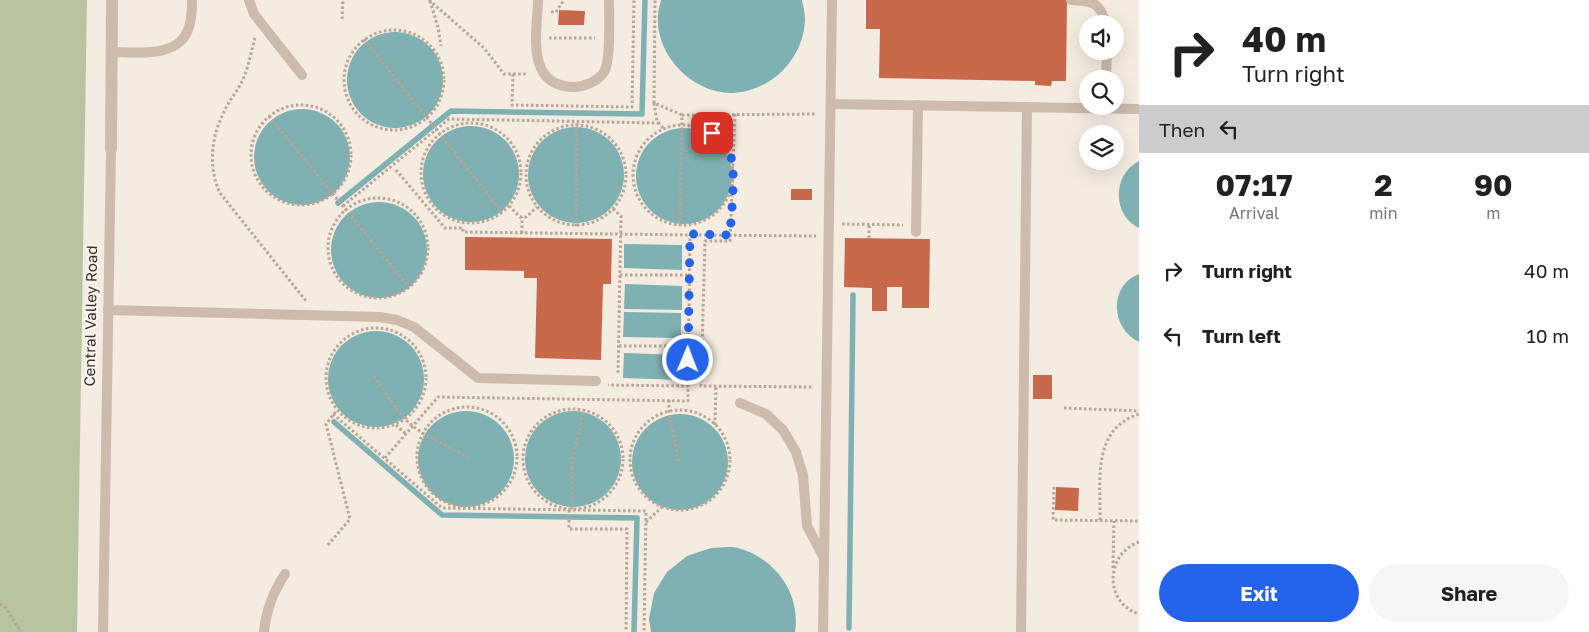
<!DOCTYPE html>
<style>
body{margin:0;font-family:"Golos Text",sans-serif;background:#f6f6f6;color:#202124;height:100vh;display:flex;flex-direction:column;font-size:19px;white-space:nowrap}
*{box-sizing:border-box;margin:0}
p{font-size:16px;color:#757577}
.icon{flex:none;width:28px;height:28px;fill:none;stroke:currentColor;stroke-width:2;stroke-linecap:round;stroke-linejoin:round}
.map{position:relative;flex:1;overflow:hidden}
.sheet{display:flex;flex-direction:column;background:#fff;width:450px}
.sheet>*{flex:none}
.guide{background:#fff;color:#202124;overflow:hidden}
.tools{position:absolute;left:1079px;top:15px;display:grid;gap:10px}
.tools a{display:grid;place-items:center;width:45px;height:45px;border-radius:50%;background:#fff;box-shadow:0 5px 20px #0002;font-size:25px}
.pin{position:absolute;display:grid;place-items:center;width:42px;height:42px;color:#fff;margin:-21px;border-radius:10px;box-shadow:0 2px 8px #0006}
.me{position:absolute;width:55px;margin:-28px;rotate:1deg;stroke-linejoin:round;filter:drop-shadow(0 0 4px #0008)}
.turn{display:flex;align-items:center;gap:18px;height:105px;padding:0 20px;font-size:22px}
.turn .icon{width:65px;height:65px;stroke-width:2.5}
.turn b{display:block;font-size:35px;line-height:42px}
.then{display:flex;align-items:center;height:48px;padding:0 20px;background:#0003;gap:10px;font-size:19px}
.eta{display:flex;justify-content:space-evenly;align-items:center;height:85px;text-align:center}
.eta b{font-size:30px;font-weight:700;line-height:35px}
.button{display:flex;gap:10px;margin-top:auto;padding:10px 20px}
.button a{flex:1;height:58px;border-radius:30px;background:#2563eb;color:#fff;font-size:20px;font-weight:700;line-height:58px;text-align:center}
.button a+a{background:#f6f6f6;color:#202124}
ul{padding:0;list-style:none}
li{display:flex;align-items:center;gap:15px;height:65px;padding:0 20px}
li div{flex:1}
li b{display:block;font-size:19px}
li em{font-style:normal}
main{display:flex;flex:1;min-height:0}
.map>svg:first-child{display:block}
</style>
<main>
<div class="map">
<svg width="1139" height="632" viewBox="0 0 1139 632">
<rect width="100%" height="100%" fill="#f4ebe1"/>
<path fill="#b8c4a0" d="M0,0H87L77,632H0Z"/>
<g fill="#7fb0b2">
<path d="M661,0H802C803,6 805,13 805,19C804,59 771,92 731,93C692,93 655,55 658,15C658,10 660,5 661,0Z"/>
<circle cx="395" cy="80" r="48"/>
<circle cx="302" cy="157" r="48"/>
<circle cx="471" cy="174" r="48"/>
<circle cx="576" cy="175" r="48"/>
<circle cx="684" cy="176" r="48"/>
<path d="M1139,161V228C1112,215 1112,175 1139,161Z"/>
<circle cx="379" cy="250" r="48"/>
<path d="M624,244L682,245V270L624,268Z"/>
<path d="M1139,274V342C1111,329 1108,286 1139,274Z"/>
<path d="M625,284L682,286V310L624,309Z"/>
<path d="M624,312L681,313V338L623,337Z"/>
<circle cx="376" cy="379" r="48"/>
<path d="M624,353L681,355V380L623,378Z"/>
<circle cx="573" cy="459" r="48"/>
<circle cx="466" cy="459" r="48"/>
<circle cx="680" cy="462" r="48"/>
<path d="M711,548C719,548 730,546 738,548C775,558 801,593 795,632H651L649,619L654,593L667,572L687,556Z"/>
</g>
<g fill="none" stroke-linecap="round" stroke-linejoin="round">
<g stroke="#7fb0b2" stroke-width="5.5">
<path d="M338,203L451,111L642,114L645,0"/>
<path d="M334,422L442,515L637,518L634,632"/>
<path d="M849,628L853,295"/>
</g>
</g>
<g fill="#c8694b">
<path d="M866,0H1067L1066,81H1052L1051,86L1035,85V81L879,78L880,29H866Z"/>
<path d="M559,10L585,11L584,25H558Z"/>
<rect x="791" y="189" width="21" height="11"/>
<path d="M465,237L612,239L611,284H603L601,360L535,358L537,278H524V271L465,270Z"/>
<path d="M845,238L930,239L929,308H902V287H887V311H872V288L844,287Z"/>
<rect x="1033" y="375" width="19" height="24"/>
<path d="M1056,487L1079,488L1078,511L1055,510Z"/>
</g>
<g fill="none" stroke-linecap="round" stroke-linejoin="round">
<g stroke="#b9a596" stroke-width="3" stroke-dasharray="2.5 2.5" stroke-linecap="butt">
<path d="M429,0L484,48L504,74H528"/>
<path d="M430,1L438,27L441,46"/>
<path d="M551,12H556L564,0"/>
<path d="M342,19L343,0"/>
<circle cx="394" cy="80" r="50"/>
<path d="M255,38C251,51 249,66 243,79C238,91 229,100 224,112C211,136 208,168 220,193L306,301"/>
<path d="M549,38H595"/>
<path d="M513,74L512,105L632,107L634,0"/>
<path d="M654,103L655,0"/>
<circle cx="301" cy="155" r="50"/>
<path d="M735,114L730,241H705L701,386L814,387"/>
<circle cx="471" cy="173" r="50"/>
<circle cx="576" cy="175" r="50"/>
<circle cx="683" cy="175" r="50"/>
<path d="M663,128L657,121L654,103L682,115"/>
<path d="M396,170L445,228H463V232L690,235"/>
<circle cx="378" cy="248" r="50"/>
<path d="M343,206L449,119L658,123"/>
<path d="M509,206L520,217H526L537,207"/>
<path d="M613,209L621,216L618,374"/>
<path d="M842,224L903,225"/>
<path d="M680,225L682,115L817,114"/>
<path d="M522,233V217"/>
<path d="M869,238V225"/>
<path d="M620,275H690"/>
<circle cx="376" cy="378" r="50"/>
<path d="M619,346H689"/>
<path d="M374,376C385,391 394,408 407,421C424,437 448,446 468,457"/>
<path d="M688,386L690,235L816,236"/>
<path d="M669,400V411L679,463"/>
<circle cx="467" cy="457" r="50"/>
<path d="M1064,408L1139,411"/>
<circle cx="573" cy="459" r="50"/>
<circle cx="680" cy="460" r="50"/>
<path d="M333,414L442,508L646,511L644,632"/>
<path d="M396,425L406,434"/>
<path d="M715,425L716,386"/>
<path d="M385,458L438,397L688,401V386L608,385"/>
<path d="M1054,487L1053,520L1139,521"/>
<path d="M572,509V460L584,410"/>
<path d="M569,510V529H627L626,632"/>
<path d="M1100,520C1101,481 1091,430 1139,414"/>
<path d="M646,522L662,507"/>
<path d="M1139,542C1105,554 1104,603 1139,614"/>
<path d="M328,545L350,519L326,424L337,410"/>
<path d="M1113,568L1114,521"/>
<path d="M0,604L6,608L21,632"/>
</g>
<g stroke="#cdbbac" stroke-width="10">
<path d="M249,0L254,14L302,75"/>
<path d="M538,0C537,34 525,87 575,87C586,86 598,81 604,72C611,61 609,15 609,0"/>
<path d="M1071,0C1093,1 1100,2 1106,24"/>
<path d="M111,52C136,52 180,59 189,27C192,18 192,9 192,0"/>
<path d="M1106,79L1107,51"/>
<path d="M831,104L1139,109"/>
<path d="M916,232L918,105"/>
<path d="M108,310L380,317L397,320L414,327L478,378L596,381"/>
<path d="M740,403L766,414L783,430L796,452L803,475L807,526L824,558"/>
<path d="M103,632L111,149"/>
<path d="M264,632C266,610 273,592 285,574"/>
<path d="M823,632L832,0"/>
<path d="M1021,632L1027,107"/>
</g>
<path stroke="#cdbbac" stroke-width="12" d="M111,149L112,0"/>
<g stroke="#b9a596" stroke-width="3" stroke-dasharray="2.5 2.5" stroke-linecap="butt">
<path d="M364,39L502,212"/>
<path d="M269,116L409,287"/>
<path d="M576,226L577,121"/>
</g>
</g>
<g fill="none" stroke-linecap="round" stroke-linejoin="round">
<path stroke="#2563eb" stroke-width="9" stroke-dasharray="0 16.2" d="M688,360L690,234L730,235C731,217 736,172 731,157C727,147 720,140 712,133"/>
</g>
<g text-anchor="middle" stroke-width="4" stroke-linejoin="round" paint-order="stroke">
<g font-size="15" fill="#3b302b" stroke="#fbf5ee">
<text transform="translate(91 316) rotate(-89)" y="5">Central Valley Road</text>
</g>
</g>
</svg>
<div class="tools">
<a><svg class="icon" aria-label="sound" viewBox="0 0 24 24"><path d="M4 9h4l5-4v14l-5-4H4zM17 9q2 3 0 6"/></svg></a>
<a><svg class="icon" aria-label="search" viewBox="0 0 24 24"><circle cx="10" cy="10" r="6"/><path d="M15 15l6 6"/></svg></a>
<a><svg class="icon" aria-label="layers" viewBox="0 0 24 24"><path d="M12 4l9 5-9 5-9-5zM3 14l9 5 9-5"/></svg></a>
</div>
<div class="pin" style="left:712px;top:133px;background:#d93025"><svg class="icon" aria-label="arrive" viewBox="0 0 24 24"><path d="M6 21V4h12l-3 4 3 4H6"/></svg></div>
<svg class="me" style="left:688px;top:360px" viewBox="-20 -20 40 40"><circle r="17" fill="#2563eb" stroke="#fff" stroke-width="3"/><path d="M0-11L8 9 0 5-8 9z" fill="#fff"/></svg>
</div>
<section class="sheet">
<div class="guide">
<div class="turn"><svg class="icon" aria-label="right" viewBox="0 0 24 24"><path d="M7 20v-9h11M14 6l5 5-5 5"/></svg><div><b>40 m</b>Turn right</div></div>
<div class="then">Then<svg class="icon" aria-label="left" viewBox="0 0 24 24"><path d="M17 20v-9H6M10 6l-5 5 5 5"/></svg></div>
</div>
<div class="eta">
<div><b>07:17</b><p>Arrival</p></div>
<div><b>2</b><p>min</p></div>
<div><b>90</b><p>m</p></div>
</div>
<ul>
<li><svg class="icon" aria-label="right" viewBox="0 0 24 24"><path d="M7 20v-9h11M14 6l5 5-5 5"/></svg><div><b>Turn right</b></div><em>40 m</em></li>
<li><svg class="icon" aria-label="left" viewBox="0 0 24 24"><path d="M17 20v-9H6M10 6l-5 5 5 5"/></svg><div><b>Turn left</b></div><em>10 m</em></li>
</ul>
<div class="button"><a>Exit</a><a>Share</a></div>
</section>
</main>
